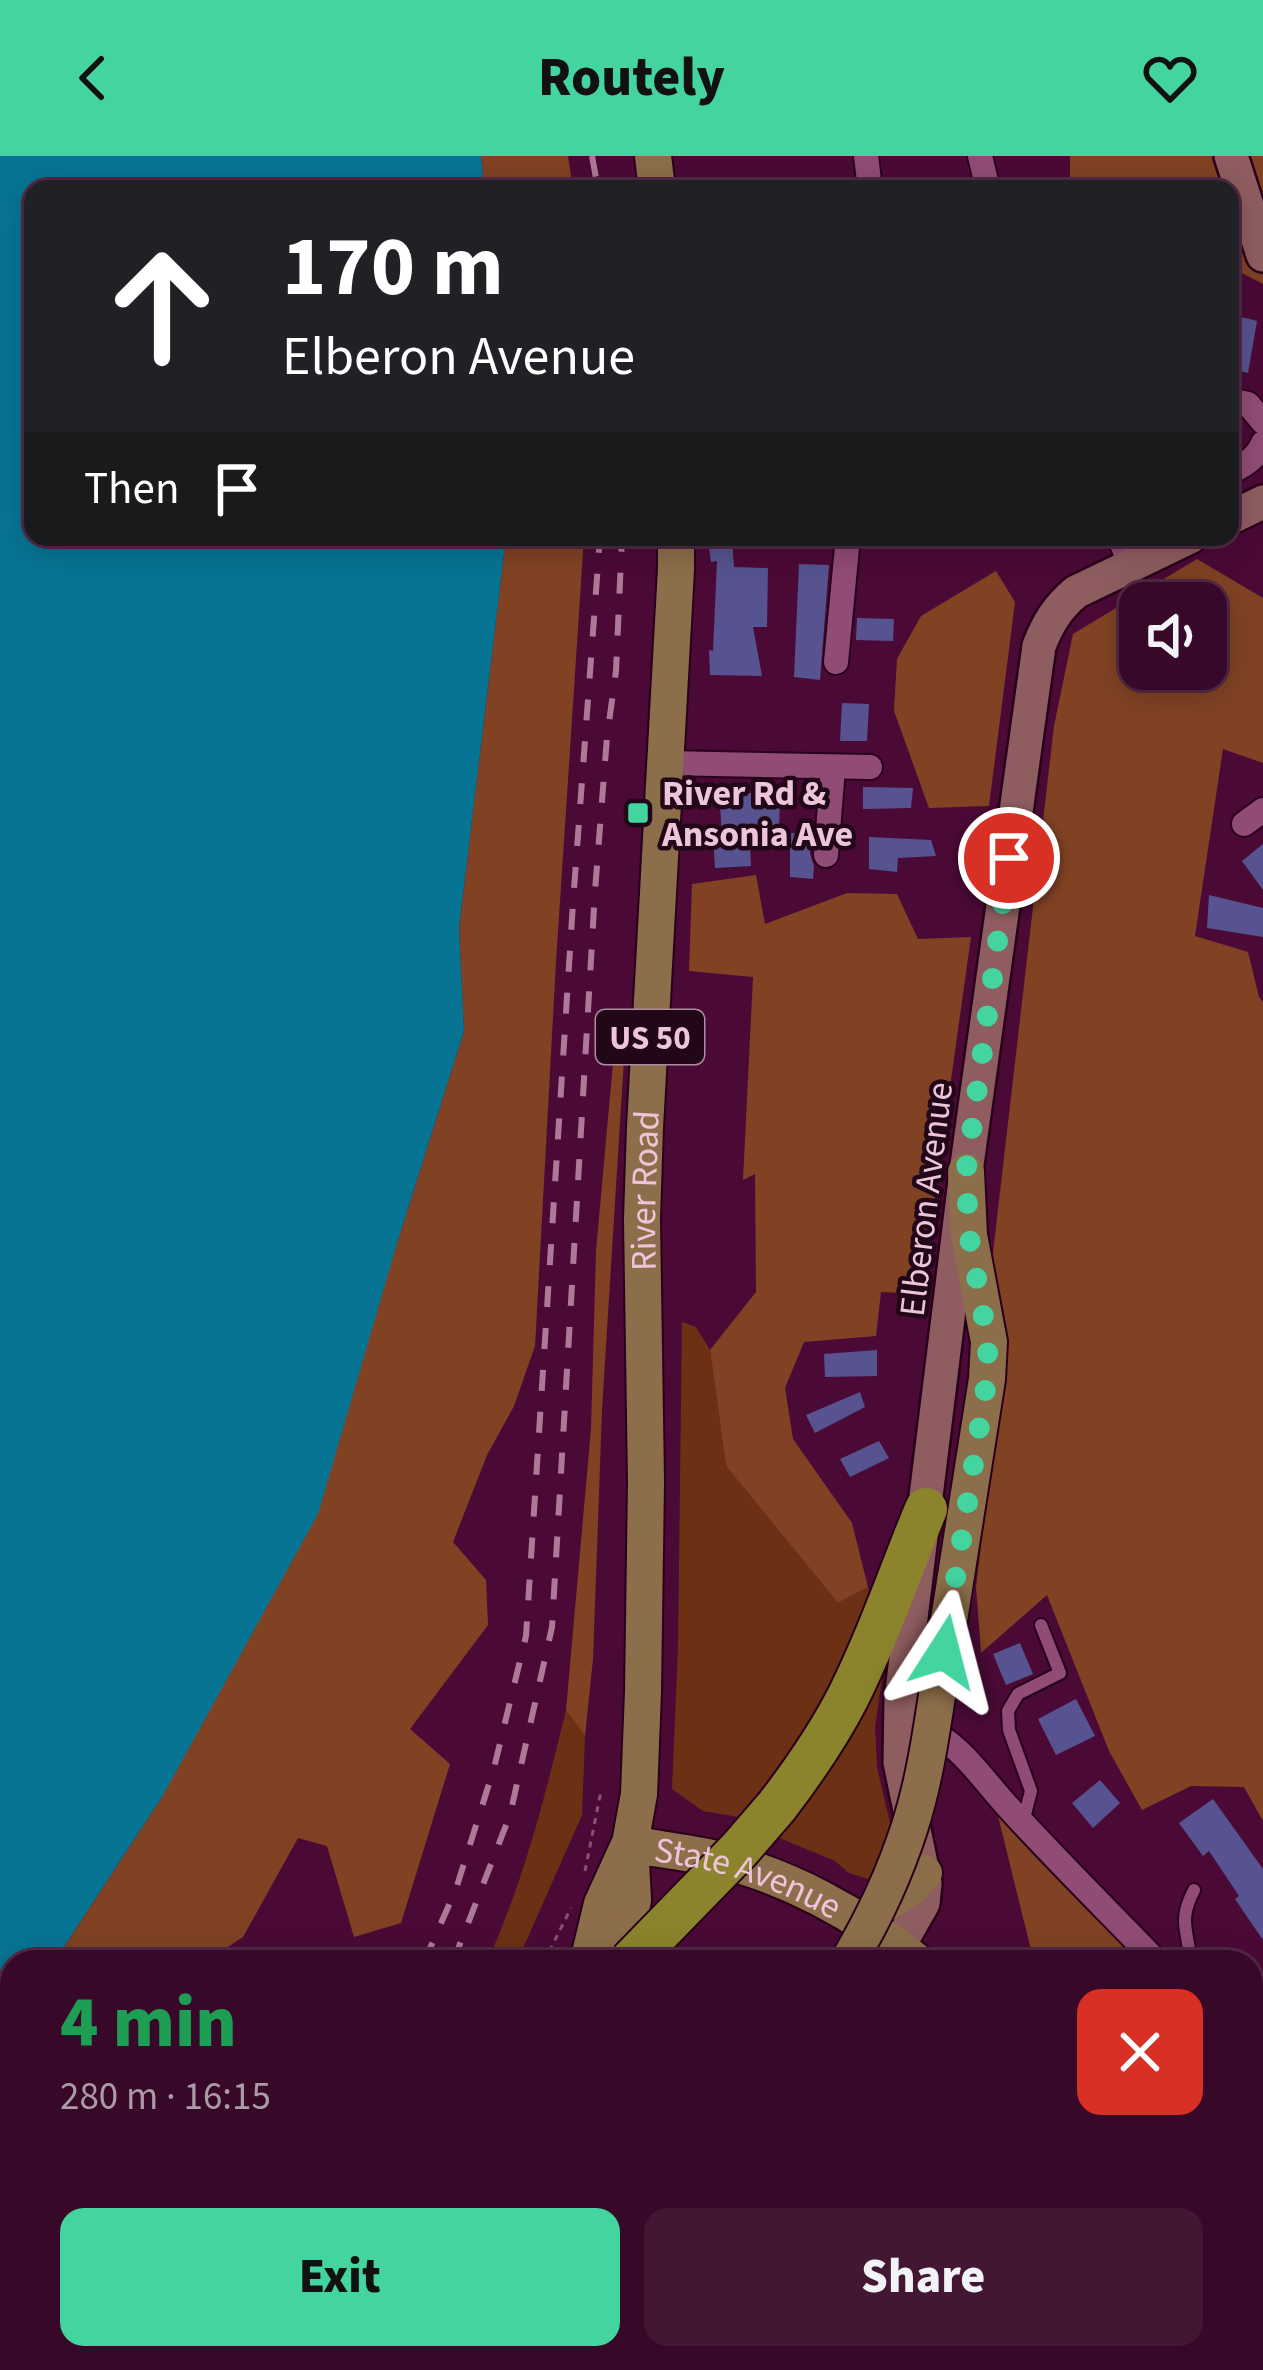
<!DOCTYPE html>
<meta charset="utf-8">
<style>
body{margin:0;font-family:"Source Sans 3",sans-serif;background:#431634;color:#f1f3f6;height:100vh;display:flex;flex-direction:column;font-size:45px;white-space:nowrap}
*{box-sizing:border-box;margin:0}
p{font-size:39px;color:#ab9aa8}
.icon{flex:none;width:66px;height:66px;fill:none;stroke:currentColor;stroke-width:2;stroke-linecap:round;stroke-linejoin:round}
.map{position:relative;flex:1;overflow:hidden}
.drawer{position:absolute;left:0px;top:1794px;width:1263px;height:420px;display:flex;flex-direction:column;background:#380828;border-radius:36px 36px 0 0;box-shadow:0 6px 30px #0003,0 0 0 3px #522945}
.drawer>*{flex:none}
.hud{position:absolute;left:24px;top:24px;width:1215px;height:366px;border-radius:24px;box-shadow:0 6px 30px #0003,0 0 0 3px #522945;background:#202124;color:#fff;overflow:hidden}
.fabs{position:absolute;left:1119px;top:426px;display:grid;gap:24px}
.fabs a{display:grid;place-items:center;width:108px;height:108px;border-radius:24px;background:#380828;box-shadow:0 6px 30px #0003,0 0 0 3px #522945;font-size:60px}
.pin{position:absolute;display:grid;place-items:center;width:102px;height:102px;color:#fff;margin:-51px;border:6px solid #fff;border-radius:50%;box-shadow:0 3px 12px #0007}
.me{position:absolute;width:132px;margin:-66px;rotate:9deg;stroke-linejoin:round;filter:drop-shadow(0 0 9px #0008)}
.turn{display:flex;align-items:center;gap:42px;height:252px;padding:0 60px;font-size:54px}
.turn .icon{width:156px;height:156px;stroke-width:2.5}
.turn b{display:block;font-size:84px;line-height:102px}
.then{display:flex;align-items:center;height:114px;padding:0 60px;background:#0003;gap:24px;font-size:45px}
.round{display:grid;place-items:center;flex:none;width:126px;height:126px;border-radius:24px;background:#431634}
.headline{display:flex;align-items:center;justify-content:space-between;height:204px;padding:0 60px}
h1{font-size:72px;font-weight:800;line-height:90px;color:#1e9e55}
.action{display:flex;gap:24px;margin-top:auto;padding:24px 60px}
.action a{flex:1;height:138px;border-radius:24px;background:#43d4a0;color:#111;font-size:48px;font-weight:800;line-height:138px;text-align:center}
.action a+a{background:#431634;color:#f1f3f6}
header{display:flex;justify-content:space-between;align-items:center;height:156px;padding:0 60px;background:#43d4a0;color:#111;font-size:54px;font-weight:800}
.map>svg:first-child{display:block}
</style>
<header><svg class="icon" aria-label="back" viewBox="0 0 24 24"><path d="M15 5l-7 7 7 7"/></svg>Routely<svg class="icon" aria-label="heart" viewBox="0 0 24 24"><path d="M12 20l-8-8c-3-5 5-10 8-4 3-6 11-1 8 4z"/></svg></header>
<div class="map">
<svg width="1263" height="2214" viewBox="0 0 1263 2214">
<rect width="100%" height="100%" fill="#4b0a36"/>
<path fill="#591141" d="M518,2202H643L626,2214H526Z"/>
<g fill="#6c3114">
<path d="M682,1166L696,1171L710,1194L726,1310L838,1447L868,1431L871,1439L846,1502L805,1585L745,1662L703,1655L672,1633L678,1492Z"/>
<path d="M886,1496L875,1571L877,1611L893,1680L874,1725L849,1717L835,1705L770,1678Z"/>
<path d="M566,1554L585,1580L582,1659L517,1806H487C524,1725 545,1640 566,1554Z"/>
</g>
<g fill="#814224" fill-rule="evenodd">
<path d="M481,0H568L573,33H484Z"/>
<path d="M1070,0H1263V128L1230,111V33H1076L1070,30Z"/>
<path d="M506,381H584L556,806L535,1190L514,1250L487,1299L453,1386L486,1424L488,1469L410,1573L450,1608L401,1767L354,1781L327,1690L298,1682L243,1781L205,1806H54L162,1641L398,1084L464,875L459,772Z"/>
<path d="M1197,403L1263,442V607L1223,593L1195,780L1248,796L1259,841L1263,846V1665L1244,1631L1191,1630L1142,1654L1109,1595L1047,1439L981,1497L976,1431L1005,1189L992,1105L1054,570L1073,478ZM1140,447H1206V513H1140Z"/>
<path d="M996,415L1015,446L989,650L929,652L894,555L897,503L921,460Z"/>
<path d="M756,719L765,768L847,737L897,738L918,783L971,781L921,1138L881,1136L876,1180L804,1186L785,1232L793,1283L852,1367L868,1431L838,1447L726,1310L710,1194L756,1136L755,1018L743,1024L753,821L689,815L692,728Z"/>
<path d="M615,885L625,887L602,1253L593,1503L585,1580L566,1554L591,1273L596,1095Z"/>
<path d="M998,1660L1141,1806H1039L1033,1802Z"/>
<path d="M12,1869V2065L0,2082V1886Z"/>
<path d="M1251,1919L1263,1931V2042L1251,2025Z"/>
<path d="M1251,2112L1263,2125V2214H1249L1241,2202H1251Z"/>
</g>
<path fill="#077493" d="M0,0H481L484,33H33V381H506L459,772L464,875L398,1084L318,1358L162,1641L54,1806H12V1869L0,1886Z"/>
<g fill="#565390">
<path d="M1230,158L1257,165L1248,217L1230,213Z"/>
<path d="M732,383L734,411L768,412L767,471H753L762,520L710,519L709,494L713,495L717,405L711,406L708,386Z"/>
<path d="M799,408L829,409L820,524L794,521Z"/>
<path d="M857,462L894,463L893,485L856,484Z"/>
<path d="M842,547L869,548L867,585H840Z"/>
<path d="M863,631L913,632L911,652L863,653Z"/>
<path d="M719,635L780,639L779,676L749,673L751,710L715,712L713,679H722Z"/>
<path d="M790,677L811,678L810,698L814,710L813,723L790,721Z"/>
<path d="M869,681L931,684L936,700L898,702L897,716L869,713Z"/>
<path d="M1263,688V734L1242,705Z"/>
<path d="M1209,739L1263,752V781L1207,772Z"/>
<path d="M877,1194V1220L825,1221L824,1198Z"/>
<path d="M860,1236L865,1251L815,1277L806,1259Z"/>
<path d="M879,1285L889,1302L850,1321L840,1303Z"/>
<path d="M1020,1487L1033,1518L1006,1529L993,1498Z"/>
<path d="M1076,1543L1095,1580L1056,1599L1038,1563Z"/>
<path d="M1100,1624L1120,1647L1093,1672L1072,1647Z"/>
<path d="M1213,1643L1263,1713V1784L1235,1743L1239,1740L1209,1695L1203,1700L1179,1667Z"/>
</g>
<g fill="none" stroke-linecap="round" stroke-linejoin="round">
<defs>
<g id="lane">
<path d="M1023,1666L1031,1635L1009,1574L1008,1555L1018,1538L1060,1517L1041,1469"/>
<path d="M1190,1806C1189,1774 1177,1767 1194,1734"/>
</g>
<g id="street">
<path d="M866,0L870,33"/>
<path d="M980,0L988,33"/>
<path d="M1230,244L1248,248L1263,266"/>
<path d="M1230,316C1244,310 1257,302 1263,287"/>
<path d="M1119,381L1131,409"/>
<path d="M836,506L848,381"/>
<path d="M665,607L870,611"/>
<path d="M1244,668L1263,654"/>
<path d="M826,699L833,612"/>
<path d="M921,1571C959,1585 982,1623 1009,1652C1057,1705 1108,1755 1157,1806"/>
<path d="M1251,1902L1263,1915"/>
<path d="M928,2202L936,2214"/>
<path d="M817,2214L835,2202"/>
</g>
<g id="secondary">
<path d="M1231,0L1263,99"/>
<path d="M1230,362L1263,346"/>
<path d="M898,1791L923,1747L925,1727L900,1606L901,1543L966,1016L1039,490C1048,467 1057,452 1076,436L1190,381"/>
<path d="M1251,2070L1263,2086"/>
</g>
<g id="primary">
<path d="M653,0L657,33"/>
<path d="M944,1496L987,1223L989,1186L969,1079L966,1016"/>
<path id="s1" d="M630,1688C657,1693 685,1696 712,1702C787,1719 858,1758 917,1806"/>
<path d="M865,1761L911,1731L924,1717"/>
<path d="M588,1806L602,1748L628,1691"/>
<path id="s2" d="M619,1806L633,1744L630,1688L639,1638L643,1536L646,1326L642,1063L645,971L676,413V381"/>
<path d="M1165,2202L1170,2214"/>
<path d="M400,2214L412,2202"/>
<path d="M447,2214L460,2202"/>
</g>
<g id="highway">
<path d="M777,1650C803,1616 828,1580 848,1541C878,1481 900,1416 926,1353"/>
<path d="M300,2214L310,2202"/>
</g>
</defs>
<use href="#lane" stroke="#29001b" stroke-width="16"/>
<use href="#street" stroke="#29001b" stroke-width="28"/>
<use href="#secondary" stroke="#29001b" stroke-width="38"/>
<use href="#primary" stroke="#29001b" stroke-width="40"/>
<use href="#highway" stroke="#29001b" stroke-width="46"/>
<g stroke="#895275" stroke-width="3" stroke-dasharray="6 6" stroke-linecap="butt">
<path d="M585,1715L601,1635"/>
<path d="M544,1806L571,1752"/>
<path d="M250,2214L258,2202"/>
<path d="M494,2214L510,2202"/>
</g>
<use href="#lane" stroke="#914c75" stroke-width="12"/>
<use href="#street" stroke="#914c75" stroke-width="24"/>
<use href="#secondary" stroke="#8f5d5f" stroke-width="33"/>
<use href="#primary" stroke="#8d6e4a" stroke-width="36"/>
<use href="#highway" stroke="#8b842d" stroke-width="42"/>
<g stroke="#ac7a98" stroke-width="6" stroke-dasharray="21 21" stroke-linecap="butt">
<path d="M592,0L598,33"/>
<path d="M424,1806L456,1733L494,1612L526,1480L573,747L600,381"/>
<path d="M453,1806L510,1659L552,1471L595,735L607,581L616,515L622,381"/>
<path d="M155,2214L164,2202"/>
<path d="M188,2214L197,2202"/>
</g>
<defs>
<path id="primary-bridge" d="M848,1806C873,1764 895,1717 910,1670C928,1614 934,1554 944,1496"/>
<path id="highway-bridge" d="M630,1806L739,1694L777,1650"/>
</defs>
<use href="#primary-bridge" stroke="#29001b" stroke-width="40" stroke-linecap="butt"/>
<use href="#highway-bridge" stroke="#29001b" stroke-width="46" stroke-linecap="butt"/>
<use href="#primary-bridge" stroke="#8d6e4a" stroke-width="36"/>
<use href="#highway-bridge" stroke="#8b842d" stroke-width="42"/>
</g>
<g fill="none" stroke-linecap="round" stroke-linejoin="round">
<path stroke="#43d4a0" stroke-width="21" stroke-dasharray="0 37.8" d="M944,1496L987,1223L988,1186L969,1079L966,1016L1009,702"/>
</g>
<rect fill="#43d4a0" stroke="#220718" stroke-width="4.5" x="626" y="645" width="24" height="24" rx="6"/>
<g text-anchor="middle" stroke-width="9" stroke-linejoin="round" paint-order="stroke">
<rect fill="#220718" stroke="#b08ca0" stroke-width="3" x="596" y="854" width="108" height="54" rx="9"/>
<g font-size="33" font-weight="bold" fill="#edc5da">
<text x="650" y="893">US 50</text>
</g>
<g font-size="36" font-weight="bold" fill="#edc5da" stroke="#220718" text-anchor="start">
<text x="662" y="649">River Rd &amp;<tspan x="662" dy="41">Ansonia Ave</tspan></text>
</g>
<g font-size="36" fill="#edc5da" stroke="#220718">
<text dy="13" stroke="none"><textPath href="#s2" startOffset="774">River Road</textPath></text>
<text transform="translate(925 1043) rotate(-83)" y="13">Elberon Avenue</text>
<text dy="13" stroke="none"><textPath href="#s1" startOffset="123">State Avenue</textPath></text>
</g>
</g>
</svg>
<div class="fabs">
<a><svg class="icon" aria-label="sound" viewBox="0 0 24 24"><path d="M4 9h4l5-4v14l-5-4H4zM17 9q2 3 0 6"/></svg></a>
</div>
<div class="pin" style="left:1009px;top:702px;background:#d93025"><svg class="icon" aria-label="arrive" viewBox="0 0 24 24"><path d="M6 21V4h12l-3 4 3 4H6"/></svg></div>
<svg class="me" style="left:944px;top:1496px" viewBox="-20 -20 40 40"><path d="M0-17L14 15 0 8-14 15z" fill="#43d4a0" stroke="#fff" stroke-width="4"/></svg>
<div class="hud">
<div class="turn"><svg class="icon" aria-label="ahead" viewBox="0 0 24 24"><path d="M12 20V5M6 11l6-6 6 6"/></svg><div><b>170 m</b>Elberon Avenue</div></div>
<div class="then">Then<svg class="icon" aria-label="arrive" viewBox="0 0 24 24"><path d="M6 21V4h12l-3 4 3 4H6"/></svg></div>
</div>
<section class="drawer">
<div class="headline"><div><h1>4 min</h1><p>280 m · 16:15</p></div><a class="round" style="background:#d93025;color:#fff"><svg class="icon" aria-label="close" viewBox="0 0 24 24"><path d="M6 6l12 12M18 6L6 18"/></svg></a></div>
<div class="action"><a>Exit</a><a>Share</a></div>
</section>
</div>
